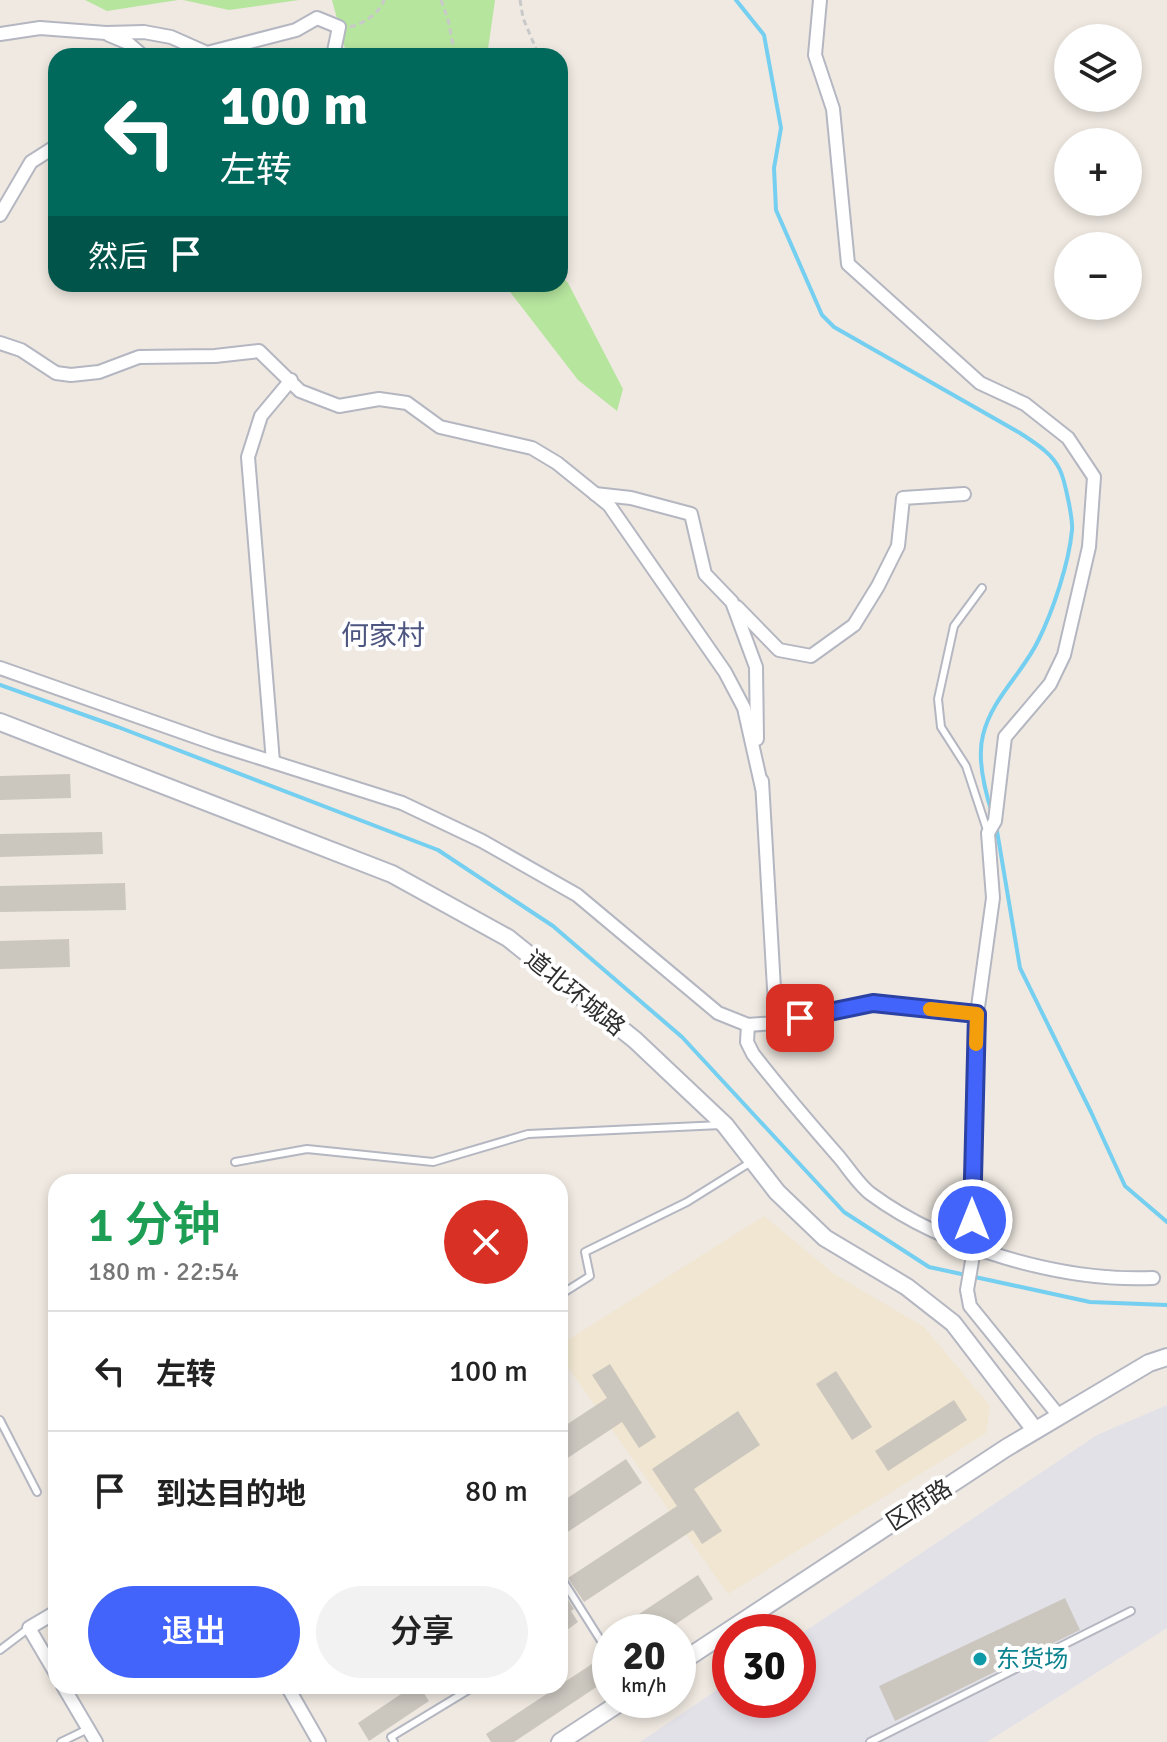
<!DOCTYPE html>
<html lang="zh">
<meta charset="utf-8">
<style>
body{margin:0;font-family:Signika,"Noto Sans SC",sans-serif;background:#f2f2f2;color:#222;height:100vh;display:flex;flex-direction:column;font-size:30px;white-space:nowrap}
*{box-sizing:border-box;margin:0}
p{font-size:26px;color:#767676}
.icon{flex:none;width:44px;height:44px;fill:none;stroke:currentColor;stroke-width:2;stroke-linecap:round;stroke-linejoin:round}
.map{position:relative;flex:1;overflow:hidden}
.sheet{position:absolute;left:48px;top:1174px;width:520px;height:520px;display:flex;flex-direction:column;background:#fff;border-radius:24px;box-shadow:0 4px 12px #0003}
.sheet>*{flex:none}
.banner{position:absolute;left:48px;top:48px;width:520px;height:244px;border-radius:24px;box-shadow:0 4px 12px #0003;background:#00695c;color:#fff;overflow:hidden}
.controls{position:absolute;left:1054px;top:24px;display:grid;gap:16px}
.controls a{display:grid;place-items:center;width:88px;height:88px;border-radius:50%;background:#fff;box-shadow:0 4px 12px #0003;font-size:40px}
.speed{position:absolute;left:592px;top:1614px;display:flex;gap:16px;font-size:40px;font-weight:700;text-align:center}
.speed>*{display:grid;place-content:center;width:104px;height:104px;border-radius:50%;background:#fff;box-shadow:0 4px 12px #0003;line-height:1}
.speed small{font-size:20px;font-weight:400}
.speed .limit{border:12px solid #d22;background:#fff;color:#111}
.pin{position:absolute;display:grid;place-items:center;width:68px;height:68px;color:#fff;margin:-34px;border-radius:16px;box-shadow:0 4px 12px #0006}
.me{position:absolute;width:88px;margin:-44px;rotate:0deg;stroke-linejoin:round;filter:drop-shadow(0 0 6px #0008)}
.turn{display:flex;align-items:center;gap:28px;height:168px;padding:0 40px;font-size:36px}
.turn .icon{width:104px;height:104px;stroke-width:2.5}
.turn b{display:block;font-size:56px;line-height:68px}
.then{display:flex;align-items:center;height:76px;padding:0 40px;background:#0003;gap:16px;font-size:30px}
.round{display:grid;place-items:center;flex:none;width:84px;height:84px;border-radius:42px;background:#f2f2f2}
.head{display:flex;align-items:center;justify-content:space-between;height:136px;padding:0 40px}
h1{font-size:48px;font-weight:600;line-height:60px;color:#1e9e55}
.button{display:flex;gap:16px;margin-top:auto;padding:16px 40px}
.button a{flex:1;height:92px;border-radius:48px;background:#4264fb;color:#fff;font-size:32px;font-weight:600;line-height:92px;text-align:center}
.button a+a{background:#f2f2f2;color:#222}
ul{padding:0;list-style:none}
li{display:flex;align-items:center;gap:24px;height:120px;padding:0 40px;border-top:2px solid #e0e0e0}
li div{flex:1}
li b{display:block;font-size:30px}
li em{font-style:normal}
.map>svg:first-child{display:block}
</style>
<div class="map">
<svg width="1167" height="1742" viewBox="0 0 1167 1742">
<rect width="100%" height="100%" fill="#efe9e1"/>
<path fill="#e3e1e8" d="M1167,1405V1628L987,1742H640L730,1681V1700H798V1636L1097,1435Z"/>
<path fill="#f0e6d1" d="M764,1216L834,1274L924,1327L990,1406L986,1433L728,1594L560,1356V1345Z"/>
<g fill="#b6e59e">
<path d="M85,0H178L107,11Z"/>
<path d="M183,0H299L229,10Z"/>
<path d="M332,0H495L487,56H347Z"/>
<path d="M560,275L568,283L623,389L617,411L578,380L504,284H560Z"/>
</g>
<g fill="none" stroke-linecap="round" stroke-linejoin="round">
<g stroke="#75cff0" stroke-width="4">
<path d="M736,0L764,35L781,128L774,168L776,210L822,315L834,327L1020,433C1035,443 1052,453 1060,470C1065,481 1073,519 1072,530C1069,563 1053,611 1038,641C1022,674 992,698 983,735C977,758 985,791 992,813"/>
<path d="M0,685L118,727L438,850L553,926L682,1037L844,1212L929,1267L1090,1302L1167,1305"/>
<path d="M996,825L1020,968L1091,1112L1125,1186L1167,1222"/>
</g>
</g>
<g fill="#cbc7bf">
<path d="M70,774L71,798L0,800V776Z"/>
<path d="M102,832L103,854L0,857V834Z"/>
<path d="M125,883L126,910L0,912V886Z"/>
<path d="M69,939L70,967L0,969V941Z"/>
<path d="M610,1364L656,1437L639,1448L622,1422L560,1463V1429L607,1398L592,1375Z"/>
<path d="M836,1371L872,1427L852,1440L816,1384Z"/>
<path d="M954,1400L967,1420L888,1471L875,1451Z"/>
<path d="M738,1411L760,1445L694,1489L722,1531L702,1544L693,1530L584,1602L568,1578L677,1506L652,1469Z"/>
<path d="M626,1459L642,1483L560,1537V1503Z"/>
<path d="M698,1575L713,1599L664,1632H612Z"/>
<path d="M560,1587L574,1609L571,1611L578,1622L560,1635Z"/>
<path d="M1065,1598L1080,1630L895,1721L879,1686Z"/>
<path d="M604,1656L610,1661V1678L514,1742H491L486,1734Z"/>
<path d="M413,1686H419L429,1701L369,1741L358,1723Z"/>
</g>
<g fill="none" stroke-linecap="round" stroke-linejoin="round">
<defs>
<g id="lane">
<path d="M982,588L954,626L938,699L941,727L966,766L988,833"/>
<path d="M235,1162L307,1149L433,1162L528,1134L721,1125"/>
<path d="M560,1295L590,1276L585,1252L687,1202L751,1162"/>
<path d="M0,1420L37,1492"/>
<path d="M560,1576L610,1655"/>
<path d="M0,1650L29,1628"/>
<path d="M61,1742L88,1729"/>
<path d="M394,1742L391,1737L475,1686"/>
<path d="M870,1742L1131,1611"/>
</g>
<g id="street">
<path d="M820,0L815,55L833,109L848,264L980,383L1025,404L1068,438L1094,477L1089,547L1064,655L1050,684L1005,737L995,821L988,833L993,898L977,1014L972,1167V1261L967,1290L970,1306L1059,1416"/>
<path d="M0,34L40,28L106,33L144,32L171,37L207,53L296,30L317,18L339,27L333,56"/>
<path d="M109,35L128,43L143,56"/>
<path d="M0,215L31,162L56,146"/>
<path d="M0,343L21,350L56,373L71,375L99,372L139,357L215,356L259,351L300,391L339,406L379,399L407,403L440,427L532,448L557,463L609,505L725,672L744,708L762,788"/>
<path d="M595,494L631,498L691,514L705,574L732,602L756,667L757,739"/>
<path d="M737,607L779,650L811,656L854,625L878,586L898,546L903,498L964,494"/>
<path d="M0,668L216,744L402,803L482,841L577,895L718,1013L748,1025L776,1023L873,1003L977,1014"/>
<path d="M273,762L248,457L261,416L291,380"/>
<path d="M762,781L776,1023"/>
<path d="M748,1025L747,1042L753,1054C781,1090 810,1124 839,1157C849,1169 859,1185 871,1194C944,1248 1063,1282 1153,1278"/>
<path d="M56,1612L29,1628L56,1674"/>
<path d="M63,1686L96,1742"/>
<path d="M287,1686L319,1742"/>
</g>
<g id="secondary">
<path d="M0,722L392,874L508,938L635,1040L725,1125L777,1192L825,1238L907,1287L953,1323L1035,1430"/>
<path d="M678,1664L1006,1448L1149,1363L1167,1357"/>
<path d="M560,1742L624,1700"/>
</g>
</defs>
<use href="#lane" stroke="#b4b7c1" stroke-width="10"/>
<use href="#street" stroke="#b4b7c1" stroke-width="16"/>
<use href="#secondary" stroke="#b4b7c1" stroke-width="20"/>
<g stroke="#c9c9c9" stroke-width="3" stroke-dasharray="6 4" stroke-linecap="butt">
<path d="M441,0L448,19L455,56"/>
<path d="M520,0L523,18L539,56"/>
<path d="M350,27C364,23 379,14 384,0"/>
</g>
<use href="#lane" stroke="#fff" stroke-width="6"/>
<use href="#street" stroke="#fff" stroke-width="12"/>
<use href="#secondary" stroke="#fff" stroke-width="16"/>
</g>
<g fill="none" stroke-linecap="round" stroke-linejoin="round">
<defs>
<path id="route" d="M800,1018L873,1003L977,1014L972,1220"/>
</defs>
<use href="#route" stroke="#2b41a3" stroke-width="20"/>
<use href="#route" stroke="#4264fb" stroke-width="14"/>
<path stroke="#f59e0b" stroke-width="14" d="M930,1009L977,1014L976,1044"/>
</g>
<circle fill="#0f9aa8" stroke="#fff" stroke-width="3" cx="980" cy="1659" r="8"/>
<g text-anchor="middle" stroke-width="8" stroke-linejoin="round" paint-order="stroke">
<g font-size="24" fill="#2e2e2e" stroke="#fff">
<text transform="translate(575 993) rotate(39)" y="8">道北环城路</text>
<text transform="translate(919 1505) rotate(-33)" y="8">区府路</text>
</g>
<g font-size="24" fill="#0d838f" stroke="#fff" text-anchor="start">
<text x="996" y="1667">东货场</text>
</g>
<g font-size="28" fill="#4d5680" stroke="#fff">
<text x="383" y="645">何家村</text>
</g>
</g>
</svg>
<div class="controls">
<a><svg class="icon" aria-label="layers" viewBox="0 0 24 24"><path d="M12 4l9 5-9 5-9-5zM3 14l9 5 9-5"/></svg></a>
<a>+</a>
<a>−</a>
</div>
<div class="speed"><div>20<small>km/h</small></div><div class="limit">30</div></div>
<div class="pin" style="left:800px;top:1018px;background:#d93025"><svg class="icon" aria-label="arrive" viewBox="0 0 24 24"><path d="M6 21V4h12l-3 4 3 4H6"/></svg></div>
<svg class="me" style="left:972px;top:1220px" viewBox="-20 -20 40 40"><circle r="17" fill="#4264fb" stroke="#fff" stroke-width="3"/><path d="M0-11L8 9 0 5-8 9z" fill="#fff"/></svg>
<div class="banner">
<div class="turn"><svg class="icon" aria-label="left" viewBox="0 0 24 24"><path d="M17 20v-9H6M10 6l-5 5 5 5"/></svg><div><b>100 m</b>左转</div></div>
<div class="then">然后<svg class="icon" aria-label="arrive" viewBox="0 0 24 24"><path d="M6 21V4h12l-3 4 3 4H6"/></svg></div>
</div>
<section class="sheet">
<div class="head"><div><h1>1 分钟</h1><p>180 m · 22:54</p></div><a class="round" style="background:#d93025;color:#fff"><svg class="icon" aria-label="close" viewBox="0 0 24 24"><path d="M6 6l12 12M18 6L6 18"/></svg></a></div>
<ul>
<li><svg class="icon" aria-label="left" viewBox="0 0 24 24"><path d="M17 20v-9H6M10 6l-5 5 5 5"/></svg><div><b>左转</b></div><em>100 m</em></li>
<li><svg class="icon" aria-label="arrive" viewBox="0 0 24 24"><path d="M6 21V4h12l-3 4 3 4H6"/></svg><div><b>到达目的地</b></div><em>80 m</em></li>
</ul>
<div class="button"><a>退出</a><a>分享</a></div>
</section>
</div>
